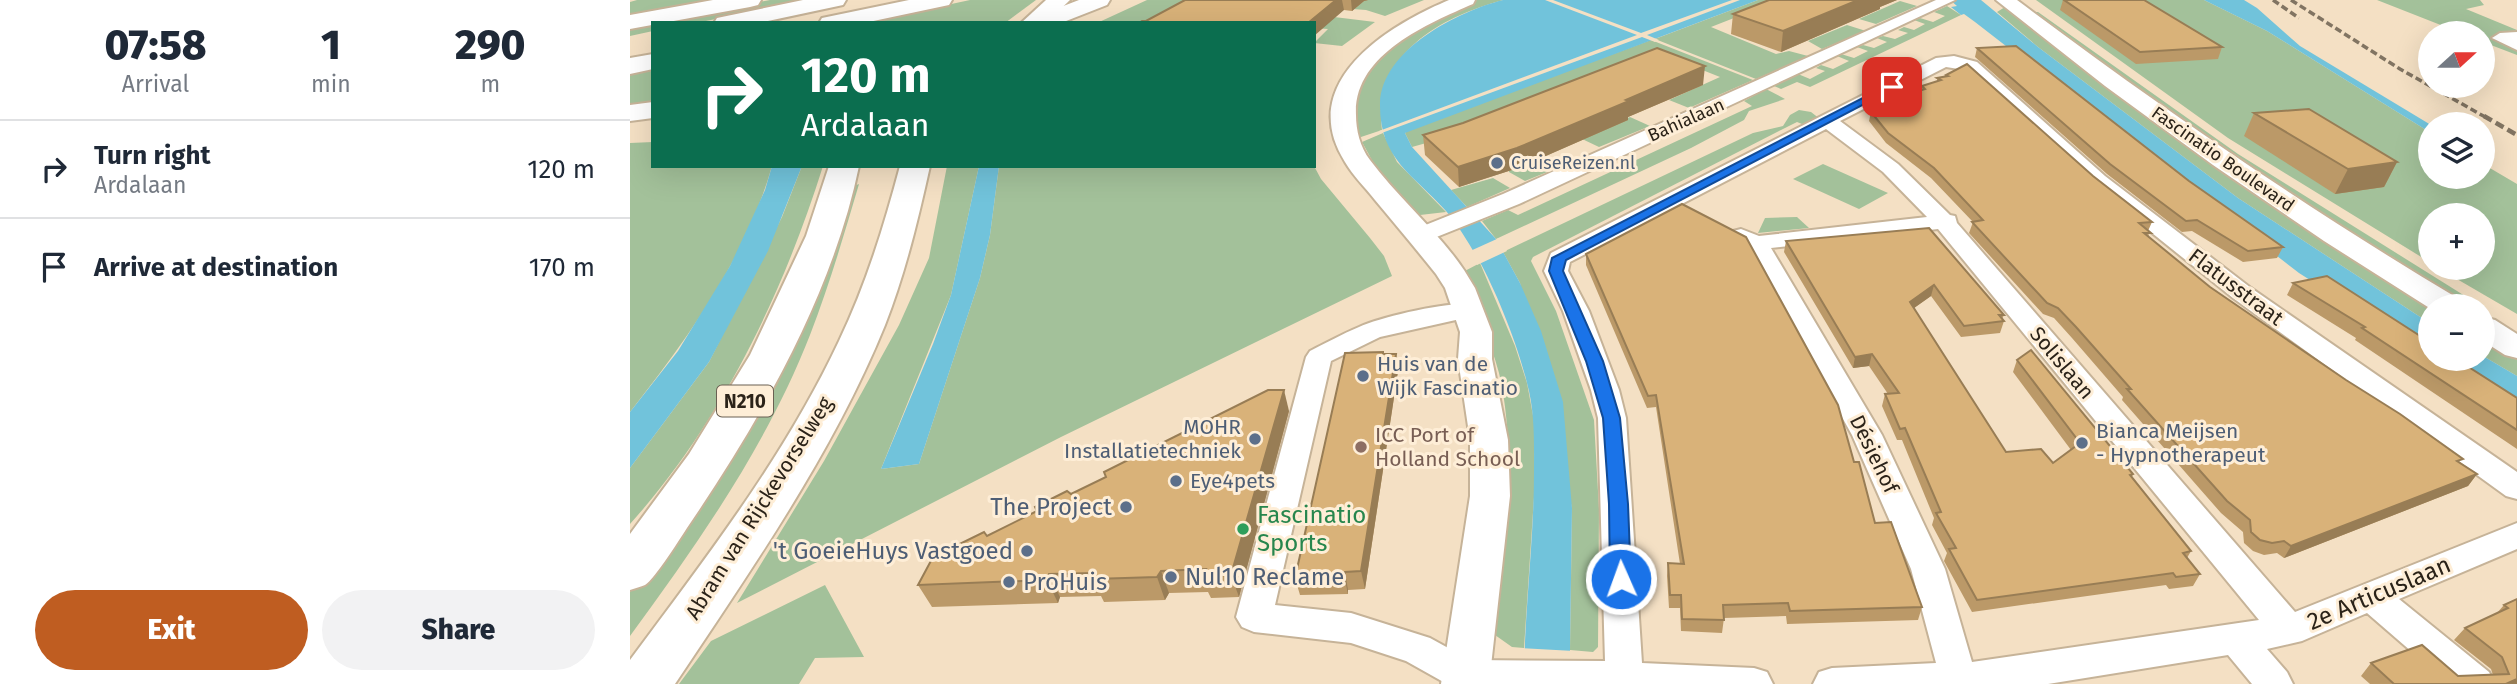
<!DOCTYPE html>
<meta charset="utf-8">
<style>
body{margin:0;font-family:"Fira Sans",sans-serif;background:#f2f2f3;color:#1f2937;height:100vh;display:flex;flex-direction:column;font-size:26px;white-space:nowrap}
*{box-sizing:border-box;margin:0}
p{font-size:23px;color:#747a83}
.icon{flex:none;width:38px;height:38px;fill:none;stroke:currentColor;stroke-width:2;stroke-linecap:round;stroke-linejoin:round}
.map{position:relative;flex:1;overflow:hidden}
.side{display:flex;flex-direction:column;background:#fff;width:630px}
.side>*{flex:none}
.top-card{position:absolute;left:21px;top:21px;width:665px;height:147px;border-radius:0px;box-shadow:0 7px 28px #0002;background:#0b6e4f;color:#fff;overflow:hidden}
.needle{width:46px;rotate:69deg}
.controls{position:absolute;left:1788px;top:21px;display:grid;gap:14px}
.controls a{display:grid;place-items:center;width:77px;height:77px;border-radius:50%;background:#fff;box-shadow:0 7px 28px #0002;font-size:35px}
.pin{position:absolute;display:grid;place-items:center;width:60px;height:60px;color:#fff;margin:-30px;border-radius:14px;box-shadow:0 4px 10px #0006}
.me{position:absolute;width:77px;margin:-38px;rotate:358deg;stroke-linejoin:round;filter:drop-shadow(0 0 5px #0008)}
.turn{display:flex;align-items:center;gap:24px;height:147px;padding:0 35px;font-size:32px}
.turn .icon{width:91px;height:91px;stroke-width:2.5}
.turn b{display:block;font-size:49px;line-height:60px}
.eta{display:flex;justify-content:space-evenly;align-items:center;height:119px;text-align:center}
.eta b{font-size:42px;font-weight:800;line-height:49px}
.button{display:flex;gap:14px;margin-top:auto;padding:14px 35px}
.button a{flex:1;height:80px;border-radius:42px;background:#bf5d21;color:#fff;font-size:28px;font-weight:800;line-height:80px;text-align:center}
.button a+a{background:#f2f2f3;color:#1f2937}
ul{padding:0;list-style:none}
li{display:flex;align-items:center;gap:21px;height:98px;padding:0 35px;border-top:2px solid #e0e1e3}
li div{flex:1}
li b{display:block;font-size:26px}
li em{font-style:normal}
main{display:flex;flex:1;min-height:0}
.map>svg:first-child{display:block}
</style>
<main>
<section class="side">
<div class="eta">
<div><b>07:58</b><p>Arrival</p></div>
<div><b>1</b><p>min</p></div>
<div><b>290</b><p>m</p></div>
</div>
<ul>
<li><svg class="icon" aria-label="right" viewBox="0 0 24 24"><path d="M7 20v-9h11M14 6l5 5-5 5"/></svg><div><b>Turn right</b><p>Ardalaan</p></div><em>120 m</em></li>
<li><svg class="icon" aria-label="arrive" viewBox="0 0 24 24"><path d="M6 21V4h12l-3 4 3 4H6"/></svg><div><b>Arrive at destination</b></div><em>170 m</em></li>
</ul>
<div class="button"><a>Exit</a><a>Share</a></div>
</section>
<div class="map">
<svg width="1887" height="684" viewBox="0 0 1887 684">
<rect width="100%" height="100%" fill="#f4e0c4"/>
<g fill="#a3c19a">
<path d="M7,0H95L0,17V2Z"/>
<path d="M140,0H180L66,23H23V31L0,36V25Z"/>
<path d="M340,0H406L375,23H233Z"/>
<path d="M517,0H794L755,16L736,10L654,4L647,10L745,22L712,46L684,43L698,29L684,28V23H467Z"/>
<path d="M847,0H873C809,18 744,53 752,130L728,138C714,79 752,50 798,24C814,15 830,6 847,0Z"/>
<path d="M1128,0H1150L1081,27L1146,54L1159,51L1178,56L1126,79L1025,39Z"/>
<path d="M1406,0H1574L1637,31L1801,133V177H1853V164L1887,184V314L1808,268H1853V215H1801V263L1598,138Z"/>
<path d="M1747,0H1850L1854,5L1836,9L1887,30L1872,35L1887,42V55L1853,42V33H1831Z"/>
<path d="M1270,1L1287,6L1246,24L1229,19Z"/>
<path d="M1317,6L1331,15L1180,87L1167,82L1151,89L1144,86L1168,74L1180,79L1195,71L1186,68L1191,65L1203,69L1219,61L1207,56L1211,54L1224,58L1238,51L1227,47L1233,45L1244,48L1257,42L1247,38L1253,36L1265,39L1278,33L1268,30L1274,27L1284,30L1295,24L1284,20L1290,18L1303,22L1315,16L1304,12Z"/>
<path d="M1375,7L1554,141L1805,306H1801V324L1608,198L1408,47L1367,12Z"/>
<path d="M1398,12H1408L1608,154L1851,306H1842C1697,219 1557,125 1422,24H1416Z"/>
<path d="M1217,25L1236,31L1192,49L1178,41Z"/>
<path d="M1021,40L1123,80L1059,108L1039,100L1090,77L1032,54L814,138L782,147L775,133L778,130Z"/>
<path d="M23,68V101L0,104V73Z"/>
<path d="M1136,89L1155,99L1119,111L1114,120L1061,148L866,239L852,221L878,210L888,215L1122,106L1114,101Z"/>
<path d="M1169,110L1181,112L1190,119L1177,126L1167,122L1153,129L903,257L901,261L926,311L964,420L969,509L968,647L963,652L940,650L942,508L890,283L873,252L1123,133L1153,126L1160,115Z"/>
<path d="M1000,117L1020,126L969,147L950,138Z"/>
<path d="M753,133L767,162L816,212L790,215L749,173L732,142Z"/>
<path d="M23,142V166H142C116,258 58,338 0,412V143Z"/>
<path d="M911,155L932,166L895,181L879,172V170Z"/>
<path d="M1193,164L1258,193L1229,209L1163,179Z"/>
<path d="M172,166H193C153,294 90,424 0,524V468L79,362L152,217Z"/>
<path d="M317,166H349L321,295L251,469L289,464L350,278L360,235L369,166H684L691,179L740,238L754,256L762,276L431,437L107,603L194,461L269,325L299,258Z"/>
<path d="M863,178L880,188L837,207L821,190Z"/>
<path d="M229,184C214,235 199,286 180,335C137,445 69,542 0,636V592L84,478L224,186Z"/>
<path d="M1167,217L1179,228L1128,233L1135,218Z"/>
<path d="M850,263L885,346L897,383L904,421V497L894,648L882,647L865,635C874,554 888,453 869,373C860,339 844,306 831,273Z"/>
<path d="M1853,336L1887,356V376L1853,356Z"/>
<path d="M195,585L234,657L185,658L169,684H49L81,641Z"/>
</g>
<g fill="#71c3db">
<path d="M873,0H1128L775,133L782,147L866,239L890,283L911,331L933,402L942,508L940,650L937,684H894C894,613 904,543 904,472C904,442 905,412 897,383C888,346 869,298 851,264C841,247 829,226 816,211C783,174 749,159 750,103C752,49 829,11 873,0Z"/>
<path d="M1320,0H1351L1408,47L1608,198L1801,324V357L1669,273L1345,22L1334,14L1331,15L1321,7L1327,6Z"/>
<path d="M1574,0H1614L1627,8L1670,46L1801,125V133L1637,31Z"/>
<path d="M142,166H172L138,251L79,362L0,468V412L48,351L100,266L135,190Z"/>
<path d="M349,166H369L360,235L350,278L289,464L251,469L303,344L321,295Z"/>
<path d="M1853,356L1887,376V413L1804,359H1853Z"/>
</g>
<g fill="#f4e0c4">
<path d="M915,0H923L1011,33L1102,0H1110L1017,35L1029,40L1025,42L1012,37L749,134V131L1007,35Z"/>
<path d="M869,238L877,251L847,265L838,252Z"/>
<path d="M891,648L944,651L941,684H891Z"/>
</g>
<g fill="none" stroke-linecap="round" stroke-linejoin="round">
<defs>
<g id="minor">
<path d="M1306,0H1325L889,204L799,240H783L780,235L783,230L873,194Z"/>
<path d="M1887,32V50L1862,38L1870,33Z"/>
<path d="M1324,56L1347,62L1475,176L1621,288L1887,472V499L1876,496L1603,298L1461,184L1335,70L1316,67L1210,121L1268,164L1320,215L1325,216L1327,223L1665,612L1887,523V549L1769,599L1859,672L1865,684H1819L1737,613L1672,641L1637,649L1657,672L1663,684H1622L1598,655L1418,684H1183L1189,672L1202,668L1306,663L1281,569L1222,435L1117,247L1103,241L1100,236L1103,231L1111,229L1129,236L1297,217L1253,172L1196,129L940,262L938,271L959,311L989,390L996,418L1012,663L1124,668L1137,672L1143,684H817L776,661L721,643L624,632L612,627L606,617L676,357L680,351C696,343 712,334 729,327C751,317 826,299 848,305L852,310L848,315L750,337L701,361L645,605L721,613L800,638L840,660L975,661L968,418L961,390L933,311L914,271L921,253L1306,58ZM1308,229L1629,620L1342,662L1315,569L1252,435L1141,248Z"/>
</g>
<g id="tertiary">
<path d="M819,0H845L843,4C797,24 723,55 726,115C726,130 730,147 740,160C769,199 807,230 834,270L845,288L862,332V359L878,440L880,496L859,684H811L840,496V440L828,359L830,332L815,288L806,274C786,249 765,224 745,200C735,187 723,176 715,162C665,83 757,26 819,0Z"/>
<path d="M1366,0H1387C1530,107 1676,208 1829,299L1834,306H1801V309L1694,241L1583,165L1475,86Z"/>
<path d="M1853,317L1865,320L1887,334V358L1875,355L1853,341Z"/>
</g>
<g id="trunk">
<path d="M416,0H440L416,23H391Z"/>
<path d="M23,102V118L0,121V105Z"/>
<path d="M199,166H229C203,293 131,419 59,525C51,537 25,579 15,585C11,587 5,588 0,590V534L59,454L120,355L176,236Z"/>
<path d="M270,166H300C288,220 275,274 255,325C203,453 121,570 45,684H0V660C76,558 155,456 209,341C236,285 254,226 270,166Z"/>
</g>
<g id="motorway">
<path d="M83,0H131L128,5L120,7L0,29V15Z"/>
<path d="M173,0H216L213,5L129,23H84L87,18Z"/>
<path d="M279,0H322L319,5L234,23H189L192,18Z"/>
<path d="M449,0H480L477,5L431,23H399L402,18Z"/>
<path d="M23,54V69L0,74V58Z"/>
</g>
</defs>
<use href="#minor" stroke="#c6b398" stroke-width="4"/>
<use href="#tertiary" stroke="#c6b398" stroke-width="4"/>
<use href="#trunk" stroke="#c6b398" stroke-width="4"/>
<use href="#motorway" stroke="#c6b398" stroke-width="4"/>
<use href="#minor" fill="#fff" fill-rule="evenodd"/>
<use href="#tertiary" fill="#fff" fill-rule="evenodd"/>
<use href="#trunk" fill="#fff" fill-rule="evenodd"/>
<use href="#motorway" fill="#fff" fill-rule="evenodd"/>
<g stroke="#817462" stroke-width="3.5" stroke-dasharray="7 3.5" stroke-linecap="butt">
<path d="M1643,0L1669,18"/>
<path d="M1661,0L1770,69L1857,118"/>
</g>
<path stroke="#817462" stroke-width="4.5" stroke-dasharray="9 4.5" stroke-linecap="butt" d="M1854,116L1887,135"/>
</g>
<g fill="#bb9968">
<path d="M555,0H738L734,1L722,11L714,10L516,21Z"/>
<path d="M1139,0H1267L1250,7V9L1151,52L1101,34L1103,14Z"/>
<path d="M1433,0H1514L1592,47L1588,59L1506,64L1430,10Z"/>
<path d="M1347,48L1559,181L1653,247L1647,258L1613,262L1562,231L1552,232L1477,174L1345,57Z"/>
<path d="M1316,75L1463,176L1522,222L1518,231L1519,237L1580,287L1847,474L1838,486L1654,558L1647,553L1634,555L1623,551L1614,543L1613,532L1591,513L1492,400L1493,397L1442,338L1424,318L1413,314L1339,233L1343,222L1301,178L1256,143L1239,121L1241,112L1258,108L1259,103L1267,102V99L1275,98L1276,95L1291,90L1292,86L1307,82V78L1316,77Z"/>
<path d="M1073,85L998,117V120L888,168L829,187L795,155L793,135Z"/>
<path d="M1624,113L1767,162L1754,187L1705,194L1614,136Z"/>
<path d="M1299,228L1374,315L1372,319L1374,321L1370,333L1331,337L1301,296L1284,308L1376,452L1423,463L1441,450L1383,372L1387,360L1503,474L1502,477L1561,551L1557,558L1570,574L1563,586L1539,589L1536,585L1342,612L1314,561L1317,553L1302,525L1304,518L1272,440H1267L1252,406L1255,394H1258L1239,366L1223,368L1154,252L1156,241Z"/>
<path d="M956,254L1224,462L1245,523L1292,607L1288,620L1157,624L1156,616L1094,618L1092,633L1051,631L1050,608H1039L1037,576L1038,563L1050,564L1026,407L1017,408L956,265Z"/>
<path d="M1663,283L1887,398V449L1725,340L1726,338L1657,295Z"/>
<path d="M753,354H766L768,371L735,589L718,590V594L670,595L665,578Z"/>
<path d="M659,411L609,597L581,598L578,592L539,593L535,600L474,602L471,596L430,597L428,603L302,607L288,585L357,536L441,494Z"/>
<path d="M1887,599V684H1740L1731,676L1741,663L1828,676L1863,675L1861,669L1824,640L1835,628L1867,613L1874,605Z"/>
</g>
<g fill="#987d55">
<path d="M706,0H712L714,10L684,36V23H678Z"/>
<path d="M721,0H738L734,1L722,11Z"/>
<path d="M1228,0H1267L1250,7V9L1151,52L1153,31Z"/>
<path d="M1075,66L1073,85L998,117V120L888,168L829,187L828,167L996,100Z"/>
<path d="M1767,162L1754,187L1705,194L1718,169Z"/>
<path d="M1304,285L1301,296L1277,313L1280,302Z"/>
<path d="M766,354L768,371L735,589L731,571Z"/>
<path d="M1242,354L1239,366L1223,368L1225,357Z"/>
<path d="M654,390L659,411L609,597L601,575Z"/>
<path d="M1847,474L1838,486L1654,558L1661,546Z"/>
<path d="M531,571L539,593L535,600L527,577Z"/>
<path d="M715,572L718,590V594L714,576Z"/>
<path d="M419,574L430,597L428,603L417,580Z"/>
<path d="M1887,679V684H1876Z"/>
</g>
<g fill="#d9b279" stroke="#987d55" stroke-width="2">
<path d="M555,0H706L678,23H509L512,21H516Z"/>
<path d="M1139,0H1228L1153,31L1103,14Z"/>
<path d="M1434,0H1514L1592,47L1510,52Z"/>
<path d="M1386,46L1559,181L1653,247L1618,251L1567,220L1556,221L1480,164L1347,48Z"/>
<path d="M1027,48L1075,66L996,100L999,101L887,148L828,167L793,135L833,123Z"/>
<path d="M1337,64L1463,176L1522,222L1509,223L1521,233H1514L1580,287L1716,380L1770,414L1833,459L1827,461L1847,474L1661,546L1654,541L1642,543L1630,540L1621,532L1620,520L1597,501L1497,389H1501L1446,327L1428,308L1417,303L1342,222L1353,220L1304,168L1258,133L1241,112L1263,107L1259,103L1271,102L1267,99L1279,97L1276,95L1295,89L1292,86L1311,80L1307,78L1318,76L1316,75Z"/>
<path d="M1679,109L1767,162L1718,169L1624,113Z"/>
<path d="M1052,204L1116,237L1208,405L1224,462H1229L1245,523L1261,522L1292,607L1160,611L1158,603L1093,605L1094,620L1052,619L1051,595H1040L1038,563L1054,564L1026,395L1018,396L956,254Z"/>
<path d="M1299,228L1374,315H1369L1374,321L1334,326L1304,285L1280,302L1376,452L1411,449L1423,463L1450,443L1387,360L1401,350L1503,474L1500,475L1561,551L1553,553L1570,574L1546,577L1543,573L1347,600L1319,549L1326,548L1306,513L1311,512L1275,428L1270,429L1255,394L1269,393L1242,354L1225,357L1156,241Z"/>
<path d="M1697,276L1801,343V359H1826L1887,398V430L1732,328L1735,327L1663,283Z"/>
<path d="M753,352V354H766L731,571L715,572L714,576L665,578L715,353Z"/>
<path d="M638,390H654L601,575L573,576L576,569L531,571L527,577L463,579L465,573L419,574L417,580L288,585L303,557L354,532L357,536L407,511L405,507L437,491L441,494L476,477L474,472Z"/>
<path d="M1887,599V679L1876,684H1764L1741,663L1792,645L1828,676L1879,674L1872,657L1835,628L1878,608L1874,605Z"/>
</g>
<path fill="#1a73e8" stroke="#114b97" stroke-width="2" d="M1258,85L1267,87L936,260L933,271L973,361L990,418L998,504L1001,579L998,585L991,587L983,585L980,579L979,504L973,418L956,361L919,271L922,258Z"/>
<g fill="#5c6f8a" stroke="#feeed7" stroke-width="2.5">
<circle cx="867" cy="163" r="7"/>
<circle cx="733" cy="376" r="7"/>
<circle cx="625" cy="439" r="7"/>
<circle cx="1452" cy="443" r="7"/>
<circle cx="546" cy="481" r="7"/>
<circle cx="496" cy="507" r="7"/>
<circle cx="397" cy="551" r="7"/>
<circle cx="541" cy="577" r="7"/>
<circle cx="379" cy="582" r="7"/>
</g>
<circle fill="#8d6e63" stroke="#feeed7" stroke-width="2.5" cx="731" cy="447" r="7"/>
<circle fill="#2e9e5b" stroke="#feeed7" stroke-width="2.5" cx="613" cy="529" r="7"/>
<g text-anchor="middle" stroke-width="6" stroke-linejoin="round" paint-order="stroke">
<g font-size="18" fill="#2b2319" stroke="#feeed7">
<text transform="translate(1056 120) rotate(-24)" y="6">Bahialaan</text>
<text transform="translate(1593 159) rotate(35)" y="6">Fascinatio Boulevard</text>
</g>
<g font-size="18" fill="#4e5e75" stroke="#feeed7" text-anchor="start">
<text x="881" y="169">CruiseReizen.nl</text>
</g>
<rect fill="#feeed7" stroke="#6a6052" stroke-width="2" x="87" y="385.5" width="56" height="31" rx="5"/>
<g font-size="19" font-weight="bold" fill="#2b2319">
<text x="115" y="408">N210</text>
</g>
<g font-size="21" fill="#2b2319" stroke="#feeed7">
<text transform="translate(1606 287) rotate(37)" y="7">Flatusstraat</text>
<text transform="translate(1432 363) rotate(50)" y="7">Solislaan</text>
<text transform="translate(1244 454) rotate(64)" y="7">Désiehof</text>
<text transform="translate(129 508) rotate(-58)" y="7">Abram van Rijckevorselweg</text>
</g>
<g font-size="21" fill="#4e5e75" stroke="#feeed7" text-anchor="start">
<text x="747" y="371">Huis van de<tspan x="747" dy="24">Wijk Fascinatio</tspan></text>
<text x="611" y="434" text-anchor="end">MOHR<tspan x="611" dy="24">Installatietechniek</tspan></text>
<text x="1466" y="438">Bianca Meijsen<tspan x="1466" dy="24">- Hypnotherapeut</tspan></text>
<text x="560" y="488">Eye4pets</text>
</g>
<g font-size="21" fill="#785e54" stroke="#feeed7" text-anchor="start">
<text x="745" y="442">ICC Port of<tspan x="745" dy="24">Holland School</tspan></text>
</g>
<g font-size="24" fill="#4e5e75" stroke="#feeed7" text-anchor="end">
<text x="482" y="515">The Project</text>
<text x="383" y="559">'t GoeieHuys Vastgoed</text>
<text x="555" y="585" text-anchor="start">Nul10 Reclame</text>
<text x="393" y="590" text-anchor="start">ProHuis</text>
</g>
<g font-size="24" fill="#27864d" stroke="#feeed7" text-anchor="start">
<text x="627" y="523">Fascinatio<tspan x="627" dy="28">Sports</tspan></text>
</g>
<g font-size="24" fill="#2b2319" stroke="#feeed7">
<text transform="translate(1749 593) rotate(-23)" y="8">2e Articuslaan</text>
</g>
</g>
</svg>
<div class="controls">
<a><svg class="needle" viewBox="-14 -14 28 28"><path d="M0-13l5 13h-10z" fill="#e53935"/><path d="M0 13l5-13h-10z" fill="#747a83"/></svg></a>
<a><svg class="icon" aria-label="layers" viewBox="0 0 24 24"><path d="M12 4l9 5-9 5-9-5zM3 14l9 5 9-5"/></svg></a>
<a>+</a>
<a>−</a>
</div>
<div class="pin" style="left:1262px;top:87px;background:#d93025"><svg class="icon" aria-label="arrive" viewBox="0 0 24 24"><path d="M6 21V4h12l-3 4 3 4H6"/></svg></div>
<svg class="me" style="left:991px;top:579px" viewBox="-20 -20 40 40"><circle r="17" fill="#1a73e8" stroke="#fff" stroke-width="3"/><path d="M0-11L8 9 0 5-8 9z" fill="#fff"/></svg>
<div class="top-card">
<div class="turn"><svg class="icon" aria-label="right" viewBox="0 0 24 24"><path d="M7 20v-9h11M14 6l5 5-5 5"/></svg><div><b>120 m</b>Ardalaan</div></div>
</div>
</div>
</main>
